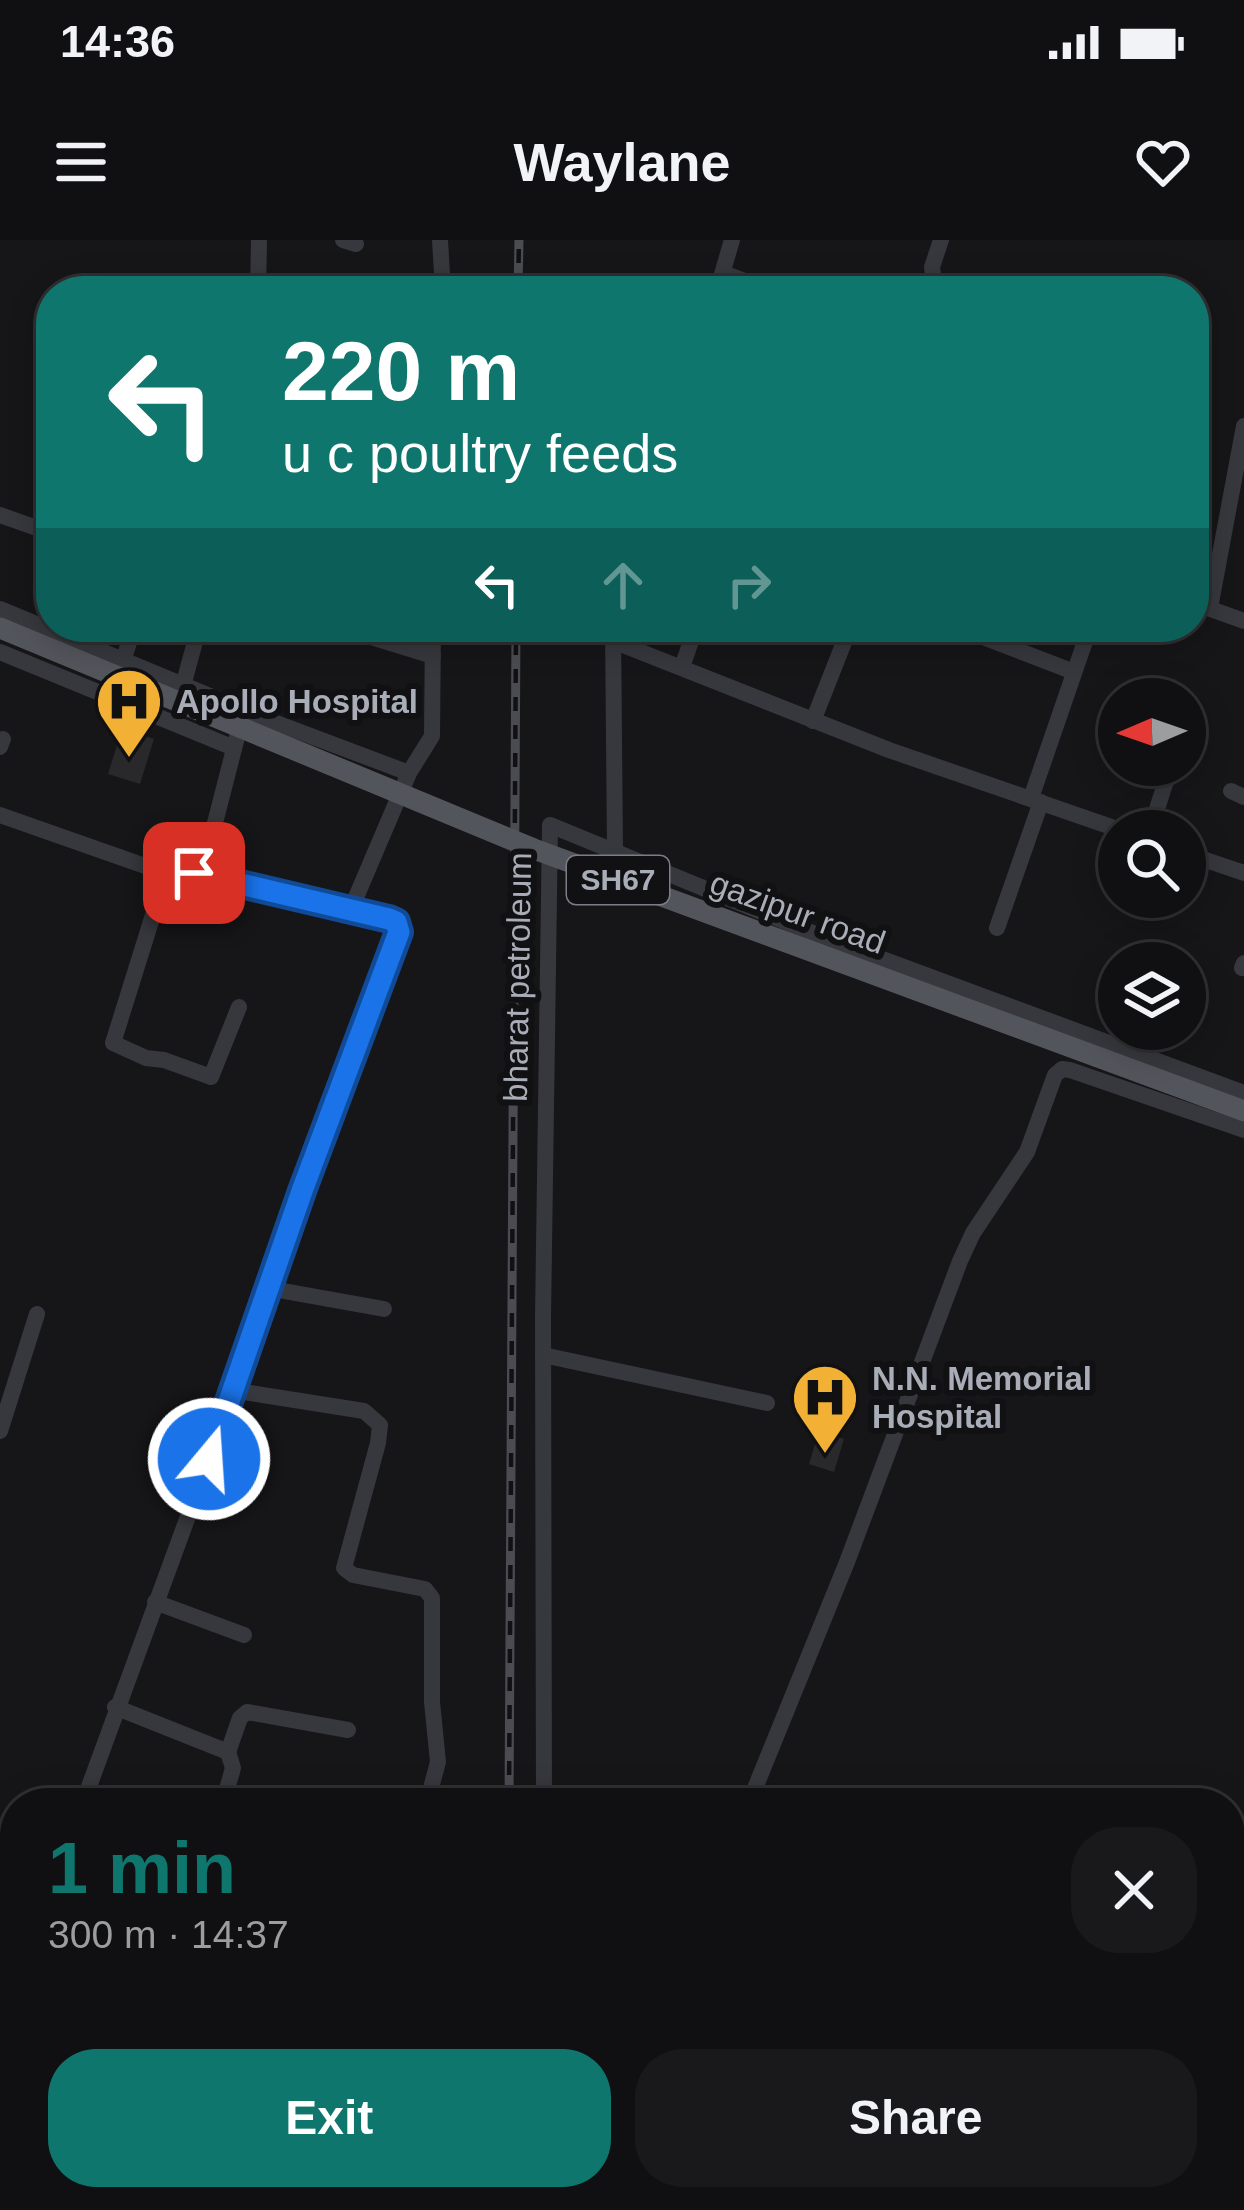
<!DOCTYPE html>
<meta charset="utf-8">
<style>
body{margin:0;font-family:Arial,sans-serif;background:#19191b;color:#f1f3f6;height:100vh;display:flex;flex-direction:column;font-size:45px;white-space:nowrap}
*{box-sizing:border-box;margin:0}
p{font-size:39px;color:#9c9d9f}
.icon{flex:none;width:66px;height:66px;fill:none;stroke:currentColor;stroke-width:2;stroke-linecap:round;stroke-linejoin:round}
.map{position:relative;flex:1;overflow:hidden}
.sheet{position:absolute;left:0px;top:1548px;width:1245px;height:423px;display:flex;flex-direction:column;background:#101012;border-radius:48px 48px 0 0;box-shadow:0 6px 30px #0003,0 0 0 3px #303032}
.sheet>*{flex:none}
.top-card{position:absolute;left:36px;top:36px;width:1173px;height:366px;border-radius:48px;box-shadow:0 6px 30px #0003,0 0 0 3px #303032;background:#0f766e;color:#fff;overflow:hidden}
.needle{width:78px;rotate:268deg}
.buttons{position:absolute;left:1098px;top:438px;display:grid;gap:24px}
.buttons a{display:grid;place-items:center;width:108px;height:108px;border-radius:50%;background:#101012;box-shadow:0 6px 30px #0003,0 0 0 3px #303032;font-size:60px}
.pin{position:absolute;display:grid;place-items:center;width:102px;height:102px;color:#fff;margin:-51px;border-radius:24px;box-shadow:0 6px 18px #0006}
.me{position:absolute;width:132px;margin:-66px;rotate:18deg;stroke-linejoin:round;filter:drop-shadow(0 0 9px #0008)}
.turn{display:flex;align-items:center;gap:42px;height:252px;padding:0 48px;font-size:54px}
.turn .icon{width:156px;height:156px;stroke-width:2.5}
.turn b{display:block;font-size:84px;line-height:102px}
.lanes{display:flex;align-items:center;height:114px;padding:0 48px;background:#0003;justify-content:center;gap:60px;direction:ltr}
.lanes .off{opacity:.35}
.round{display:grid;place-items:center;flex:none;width:126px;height:126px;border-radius:48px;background:#19191b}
.headline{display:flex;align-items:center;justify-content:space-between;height:204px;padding:0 48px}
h1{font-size:72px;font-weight:700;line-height:90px;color:#0f766e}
.button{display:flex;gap:24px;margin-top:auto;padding:24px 48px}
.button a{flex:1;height:138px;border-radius:48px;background:#0f766e;color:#fff;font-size:48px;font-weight:700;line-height:138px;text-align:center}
.button a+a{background:#19191b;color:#f1f3f6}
.status{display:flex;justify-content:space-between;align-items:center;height:84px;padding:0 60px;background:#101012;direction:ltr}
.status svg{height:33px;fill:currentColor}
header{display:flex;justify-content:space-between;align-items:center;height:156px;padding:0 48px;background:#101012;font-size:54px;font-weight:700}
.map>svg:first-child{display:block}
</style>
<div class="status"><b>14:36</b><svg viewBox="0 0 49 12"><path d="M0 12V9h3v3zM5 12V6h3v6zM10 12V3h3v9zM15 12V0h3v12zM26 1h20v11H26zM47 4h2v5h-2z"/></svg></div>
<header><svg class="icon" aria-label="menu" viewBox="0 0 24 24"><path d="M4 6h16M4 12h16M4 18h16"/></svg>Waylane<svg class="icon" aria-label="heart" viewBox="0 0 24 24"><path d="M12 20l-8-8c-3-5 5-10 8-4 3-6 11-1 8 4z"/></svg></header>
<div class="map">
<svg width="1244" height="1970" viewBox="0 0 1244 1970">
<rect width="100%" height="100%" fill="#161618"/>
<g fill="#29292c">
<path d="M122,489L154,499L140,544L108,534Z"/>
<path d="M819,1191L844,1199L834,1232L809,1224Z"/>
</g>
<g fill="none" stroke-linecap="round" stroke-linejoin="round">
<g stroke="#37383d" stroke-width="16">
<path d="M343,0L356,4"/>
<path d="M440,0L443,51"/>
<path d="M941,0L932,27L934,42L951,51"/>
<path d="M723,33L764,48"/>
<path d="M258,51L259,0"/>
<path d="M717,51L732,0"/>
<path d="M0,275L51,293"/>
<path d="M1194,363L1244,381"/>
<path d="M1210,368L1244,186"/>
<path d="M0,369L263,478L409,533"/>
<path d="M339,387L433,416"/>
<path d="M613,387L615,611"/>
<path d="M957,387L1074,432"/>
<path d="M613,401L889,510L1123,591"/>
<path d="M0,412L234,508"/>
<path d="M123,421L134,387"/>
<path d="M682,427L696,387"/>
<path d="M183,446L199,387"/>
<path d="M1185,480L1190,464"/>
<path d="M813,481L850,387"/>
<path d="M0,507L3,499"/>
<path d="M1231,551L1244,557"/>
<path d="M1031,558L1090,387"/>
<path d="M0,575L182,639"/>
<path d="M1150,591L1171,525"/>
<path d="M1185,613L1244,633"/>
<path d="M351,669L409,533L432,496L433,387"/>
<path d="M997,688L1041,562"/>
<path d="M1242,728L1244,723"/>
<path d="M239,767L211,837L164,820L146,818L113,803L158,659L193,633L206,618L244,470"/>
<path d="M267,1048L384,1069"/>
<path d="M543,1115L767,1163"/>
<path d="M231,1150L364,1171L380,1185L378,1203L344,1328L353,1335L425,1349L432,1358V1462L438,1522L427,1563"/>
<path d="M0,1191L37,1074"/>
<path d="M155,1362L244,1395"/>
<path d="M115,1467L228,1512L233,1528L223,1563"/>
<path d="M228,1512L240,1478L247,1472L348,1490"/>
<path d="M83,1563L209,1219L302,951L399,692L396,683L389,679L193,633"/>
<path d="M544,1563L543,1078L550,585L815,694L1244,853"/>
<path d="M749,1563L847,1322L960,1021L973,993L1027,912L1055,835L1062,829L1070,830L1244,890"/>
<path d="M0,1656L15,1660"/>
<path d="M0,1732L15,1737"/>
<path d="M551,1956V1970"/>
<path d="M1149,1956L1183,1970"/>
</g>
<defs>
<g id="rail">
<path d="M518,51L519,0"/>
<path d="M509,1563L516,387"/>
<path d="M507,1970V1956"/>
</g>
</defs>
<use href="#rail" stroke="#4a4c52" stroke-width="9"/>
<use href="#rail" stroke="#111113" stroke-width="4.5" stroke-dasharray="14" stroke-linecap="butt"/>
<path stroke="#53555c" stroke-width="21" d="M0,388L534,609L1244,871"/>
</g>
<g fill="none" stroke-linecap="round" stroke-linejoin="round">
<defs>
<path id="route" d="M194,633L389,679L396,682L399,692L302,951L209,1219"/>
</defs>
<use href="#route" stroke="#114b97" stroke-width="30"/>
<use href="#route" stroke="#1a73e8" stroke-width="21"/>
</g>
<defs>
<symbol id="hospital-pin" viewBox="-11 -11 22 30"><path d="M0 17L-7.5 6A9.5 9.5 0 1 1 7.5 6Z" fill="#f2b134" stroke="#111113"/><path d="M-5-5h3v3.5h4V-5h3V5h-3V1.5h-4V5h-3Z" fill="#111"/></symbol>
</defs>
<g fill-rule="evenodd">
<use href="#hospital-pin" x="91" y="423" width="76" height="104"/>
<use href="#hospital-pin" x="787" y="1119" width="76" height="104"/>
</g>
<g text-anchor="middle" stroke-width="12" stroke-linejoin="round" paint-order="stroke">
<rect fill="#111113" stroke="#7b7e86" stroke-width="3" x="567" y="616" width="102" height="48" rx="9"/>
<g font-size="30" font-weight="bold" fill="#a8adb8">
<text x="618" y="650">SH67</text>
</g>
<g font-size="33" font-weight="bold" fill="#a8adb8" stroke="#111113" text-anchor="start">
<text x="176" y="473">Apollo Hospital</text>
<text x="872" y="1150">N.N. Memorial<tspan x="872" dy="38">Hospital</tspan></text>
</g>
<g font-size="33" fill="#a8adb8" stroke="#111113">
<text transform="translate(798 672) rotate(20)" y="12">gazipur road</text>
<text transform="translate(517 737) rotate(-89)" y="12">bharat petroleum</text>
</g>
</g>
</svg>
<div class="buttons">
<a><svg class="needle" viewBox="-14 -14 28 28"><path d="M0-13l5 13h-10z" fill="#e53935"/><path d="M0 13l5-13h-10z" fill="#9c9d9f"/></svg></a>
<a><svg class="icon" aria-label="search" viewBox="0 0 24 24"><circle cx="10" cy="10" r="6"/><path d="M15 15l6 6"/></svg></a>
<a><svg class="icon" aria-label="layers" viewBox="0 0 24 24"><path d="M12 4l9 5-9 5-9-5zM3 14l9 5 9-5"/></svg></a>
</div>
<div class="pin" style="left:194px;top:633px;background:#d93025"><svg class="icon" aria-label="arrive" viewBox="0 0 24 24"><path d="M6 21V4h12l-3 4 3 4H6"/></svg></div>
<svg class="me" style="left:209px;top:1219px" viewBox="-20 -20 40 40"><circle r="17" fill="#1a73e8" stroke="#fff" stroke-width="3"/><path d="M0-11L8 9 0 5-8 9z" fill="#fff"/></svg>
<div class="top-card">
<div class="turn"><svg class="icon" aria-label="left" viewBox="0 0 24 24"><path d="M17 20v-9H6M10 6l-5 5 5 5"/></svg><div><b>220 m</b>u c poultry feeds</div></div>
<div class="lanes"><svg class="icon" aria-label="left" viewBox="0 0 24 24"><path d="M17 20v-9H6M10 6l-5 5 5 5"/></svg><svg class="icon off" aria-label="ahead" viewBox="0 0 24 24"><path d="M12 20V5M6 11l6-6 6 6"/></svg><svg class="icon off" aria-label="right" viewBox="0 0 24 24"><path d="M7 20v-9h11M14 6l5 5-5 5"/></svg></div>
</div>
<section class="sheet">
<div class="headline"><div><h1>1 min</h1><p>300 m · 14:37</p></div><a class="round"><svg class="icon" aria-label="close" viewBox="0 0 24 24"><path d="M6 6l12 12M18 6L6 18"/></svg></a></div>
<div class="button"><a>Exit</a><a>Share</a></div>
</section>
</div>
